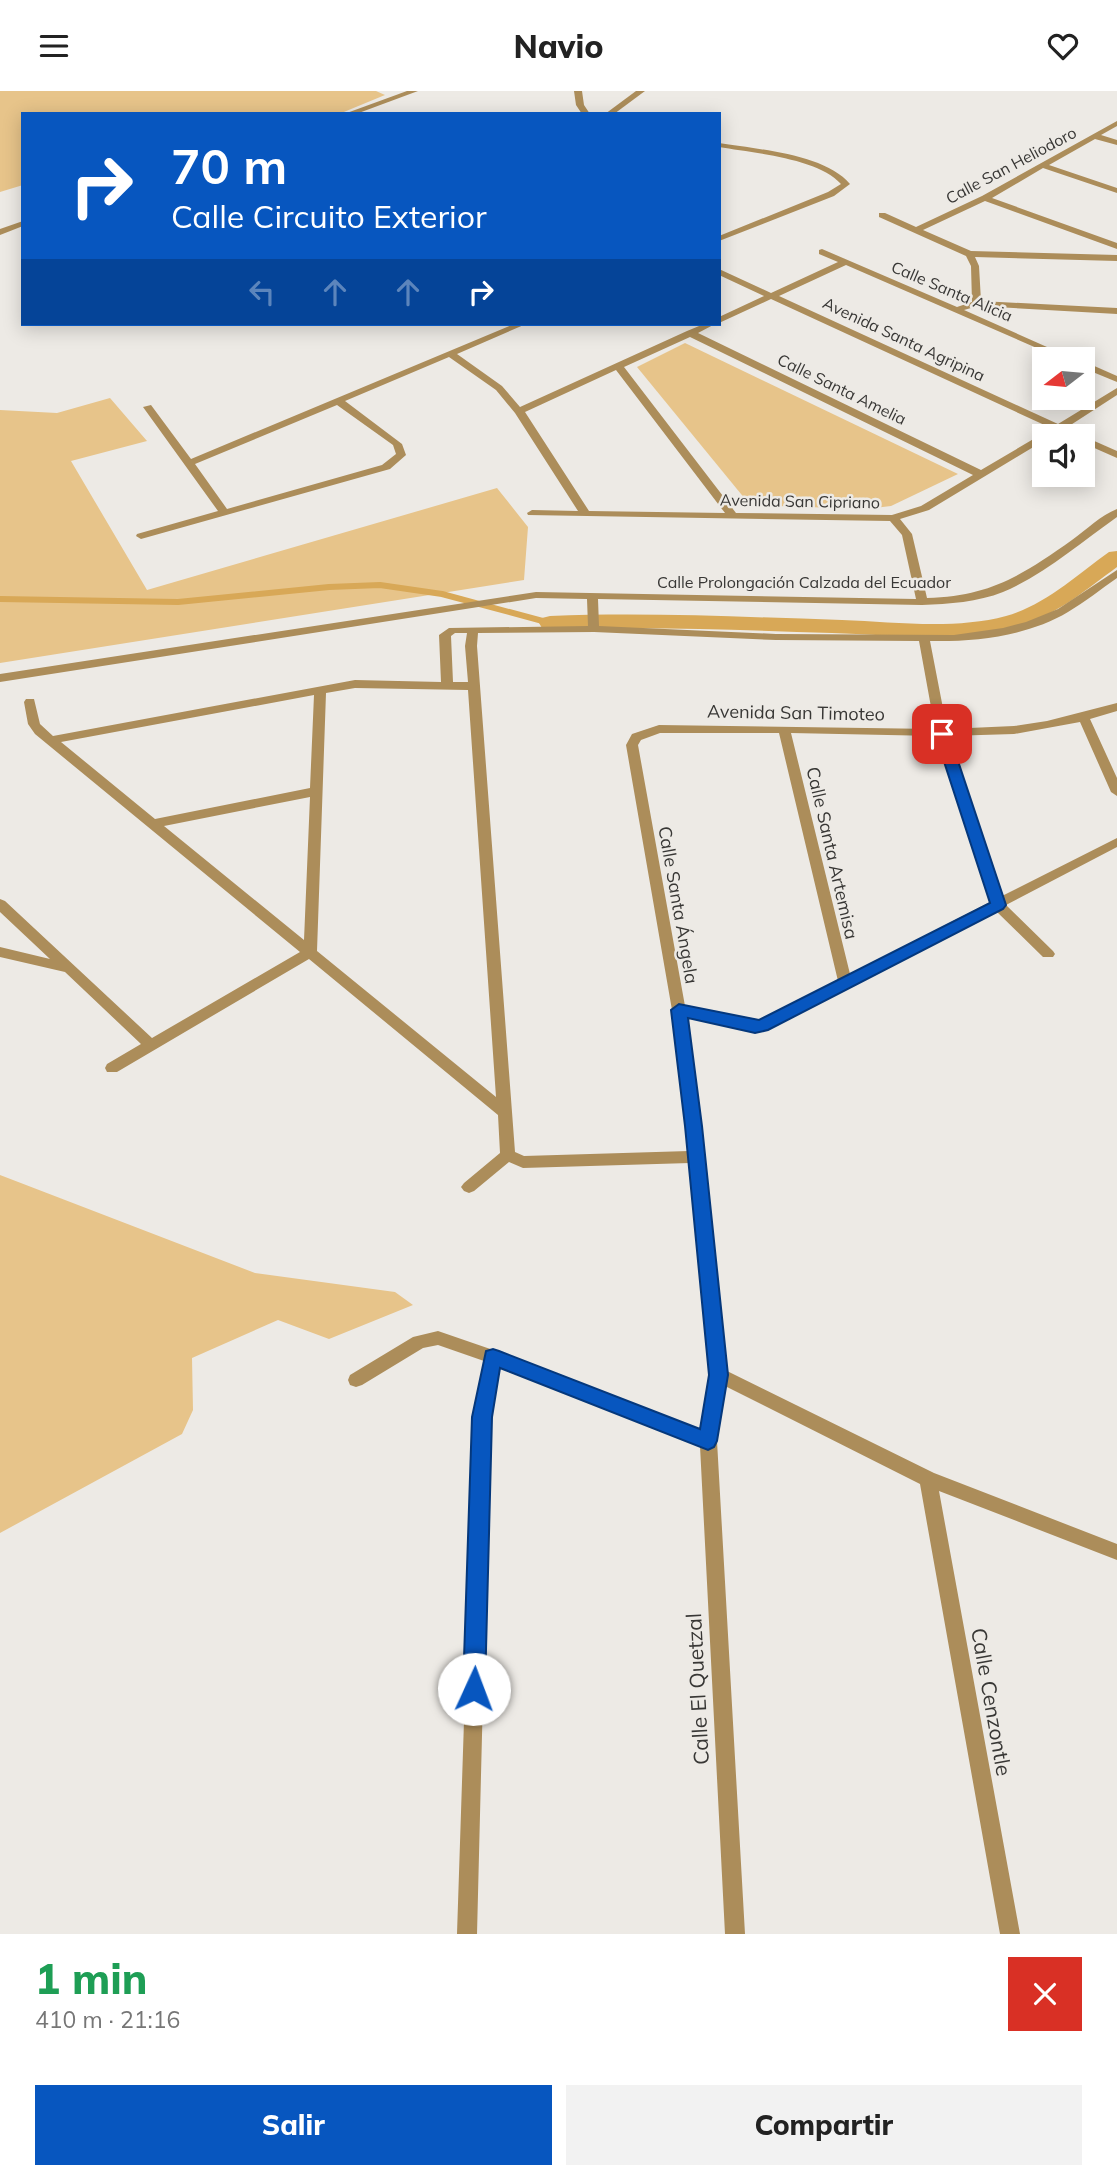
<!DOCTYPE html>
<html lang="es">
<meta charset="utf-8">
<style>
body{margin:0;font-family:Mulish,sans-serif;background:#f2f2f2;color:#222;height:100vh;display:flex;flex-direction:column;font-size:26px;white-space:nowrap}
*{box-sizing:border-box;margin:0}
p{font-size:23px;color:#767676}
.icon{flex:none;width:38px;height:38px;fill:none;stroke:currentColor;stroke-width:2;stroke-linecap:round;stroke-linejoin:round}
.map{position:relative;height:1843px;overflow:hidden}
.side{display:flex;flex-direction:column;background:#fff;flex:1}
.side>*{flex:none}
.banner{position:absolute;left:21px;top:21px;width:700px;height:214px;border-radius:0px;box-shadow:0 4px 18px #0003;background:#0756bf;color:#fff;overflow:hidden}
.needle{width:46px;rotate:254deg}
.buttons{position:absolute;left:1032px;top:256px;display:grid;gap:14px}
.buttons a{display:grid;place-items:center;width:63px;height:63px;border-radius:0px;background:#fff;box-shadow:0 4px 18px #0003;font-size:35px}
.pin{position:absolute;display:grid;place-items:center;width:60px;height:60px;color:#fff;margin:-30px;border-radius:14px;box-shadow:0 4px 10px #0006}
.me{position:absolute;width:77px;margin:-38px;rotate:2deg;stroke-linejoin:round;filter:drop-shadow(0 0 5px #0008)}
.turn{display:flex;align-items:center;gap:24px;height:147px;padding:0 35px;font-size:32px}
.turn .icon{width:91px;height:91px;stroke-width:2.5}
.turn b{display:block;font-size:49px;line-height:60px}
.lanes{display:flex;align-items:center;height:66px;padding:0 35px;background:#0003;justify-content:center;gap:35px;direction:ltr}
.lanes .off{opacity:.35}
.round{display:grid;place-items:center;flex:none;width:74px;height:74px;border-radius:0px;background:#f2f2f2}
.summary{display:flex;align-items:center;justify-content:space-between;height:119px;padding:0 35px}
h1{font-size:42px;font-weight:800;line-height:52px;color:#1e9e55}
.action{display:flex;gap:14px;margin-top:auto;padding:14px 35px}
.action a{flex:1;height:80px;border-radius:0px;background:#0756bf;color:#fff;font-size:28px;font-weight:800;line-height:80px;text-align:center}
.action a+a{background:#f2f2f2;color:#222}
header{display:flex;justify-content:space-between;align-items:center;height:91px;padding:0 35px;background:#fff;font-size:32px;font-weight:800}
.map>svg:first-child{display:block}
</style>
<header><svg class="icon" aria-label="menu" viewBox="0 0 24 24"><path d="M4 6h16M4 12h16M4 18h16"/></svg>Navio<svg class="icon" aria-label="heart" viewBox="0 0 24 24"><path d="M12 20l-8-8c-3-5 5-10 8-4 3-6 11-1 8 4z"/></svg></header>
<div class="map">
<svg width="1117" height="1843" viewBox="0 0 1117 1843">
<rect width="100%" height="100%" fill="#edeae5"/>
<g fill="#e7c48a">
<path d="M0,0H376L385,4L339,23H23V94L0,101Z"/>
<path d="M685,252L958,383L891,415L866,418L750,414L637,276Z"/>
<path d="M110,307L147,350L71,370L147,499L497,397L528,436L524,489L0,572V319L57,322Z"/>
<path d="M0,1084L255,1182L395,1201L413,1214L329,1248L278,1229L192,1267L193,1319L182,1343L0,1442Z"/>
</g>
<g fill="none" stroke-linecap="round" stroke-linejoin="round">
<path stroke="#d8a857" stroke-width="6" d="M0,508L178,511L329,496L380,494L442,503L550,532"/>
<path fill="#d8a857" fill-rule="evenodd" d="M1117,460V476C1087,498 1058,523 1022,534C961,553 895,544 832,542C738,539 644,535 550,539L542,537L539,532L542,527L550,525C647,521 744,526 842,529C895,531 954,539 1006,525C1045,514 1077,484 1109,461Z"/>
<g fill="#ac8d5a" fill-rule="evenodd">
<path d="M407,0H418L356,23H344Z"/>
<path d="M574,0H582L584,14L590,23H582L576,14Z"/>
<path d="M636,0H645L614,23H605Z"/>
<path d="M1117,30V35L1101,44L1117,49V54L1095,48L1049,74L1117,97V102L1043,77L992,107L1117,152V158L985,110L923,139L971,160L1117,164V170L975,166L979,175L981,210L1117,217V223L978,215L964,219L1074,268H1062L846,174L779,205L1058,333L1117,297V304L1066,337L1081,345H1067L1059,341L1045,345V349L929,419L900,428L912,443L927,507C990,505 1021,485 1072,449C1086,439 1101,424 1117,418V426C1080,452 1045,483 1003,501C978,511 949,513 922,514L598,508L599,535L776,543L954,544L1003,537L1026,531L1058,518L1117,479V487C1101,498 1085,511 1068,521C1028,545 975,551 930,550L947,638L1014,635L1047,630L1117,612V620L1090,628L1117,687V705L1111,701L1080,631L1014,643L948,645L1002,805L1117,747V756L1006,814L1053,860L1055,863L1053,866H1043L996,820L767,939L755,941L687,926L701,1036L727,1280L934,1382L1117,1453V1469L939,1400L1020,1843H1000L920,1393L725,1295L717,1350L745,1843H725L700,1355L499,1276L490,1326L477,1843H457L474,1326L484,1270L438,1254L423,1257L362,1294L356,1296L350,1294L348,1289L350,1284L413,1246L438,1240L499,1261L701,1340L711,1284L690,1072L523,1077L509,1071L474,1100L469,1102L464,1100L461,1096L464,1092L500,1062L498,1024L309,868L117,981H107L105,977L107,973L141,953L65,881L0,866V856L50,868L0,821V808L5,810L152,947L300,861L35,643L28,633L24,611L26,608H34L40,633L53,645L355,589L441,591L439,544L449,537L588,535L587,508L536,507L0,591V583L536,501L916,508L902,444L890,430L528,424L527,422L532,419L578,420L515,322L496,299L449,266L345,310L402,353L406,364L390,378L141,448L136,445L137,443L218,420L143,316L151,314L191,368L514,233H526L457,263L502,295L520,316L687,240L704,233H715L698,242L981,379L1042,343H1048L1047,341L1051,337L771,208L719,232V226L764,205L719,184V178L771,202L838,171L819,163V159L822,158L957,216L972,211L971,175L966,165L879,126V122H885L916,136L982,105ZM690,246L973,384L921,415L892,424L736,422L624,276ZM616,279L725,422L589,420L525,321ZM337,314L393,354L396,363L382,374L227,418L195,373ZM594,541L776,549L919,550L935,638L659,634L632,643L626,654L672,919L689,1060L524,1065L515,1061L477,555L478,542ZM455,542H467L465,555L468,591H453L451,545ZM355,597L468,599L496,1006L317,860L326,602ZM314,604L310,697L155,728L61,651ZM660,642H779L838,890L759,930L685,915L638,654L641,649ZM791,642L936,645L990,811L850,883ZM310,706L304,849L164,735Z"/>
<path d="M719,52C756,58 825,63 850,93L834,105L719,150V145L828,101L841,93C818,67 753,62 719,56Z"/>
<path d="M23,130V135L0,144V138Z"/>
<path d="M1083,270L1117,285V291L1083,277Z"/>
<path d="M1083,345L1117,360V367L1083,352Z"/>
</g>
</g>
<path fill="#0756bf" stroke="#05387c" stroke-width="2" d="M942,639L949,643L1006,814L1003,818L768,939L755,942L688,927L702,1035L728,1284L717,1350L714,1356L708,1359L500,1277L492,1326L485,1598L481,1606L474,1609L466,1606L463,1598L472,1326L486,1260L493,1258L499,1260L700,1338L709,1284L685,1035L671,919L679,913L759,929L990,812L935,643Z"/>
<g text-anchor="middle" stroke-width="5" stroke-linejoin="round" paint-order="stroke">
<g font-size="16" fill="#383735" stroke="#edeae5">
<text transform="translate(1011 74) rotate(-28)" y="6">Calle San Heliodoro</text>
<text transform="translate(952 200) rotate(23)" y="6">Calle Santa Alicia</text>
<text transform="translate(904 248) rotate(25)" y="6">Avenida Santa Agripina</text>
<text transform="translate(842 298) rotate(26)" y="6">Calle Santa Amelia</text>
<text transform="translate(800 410) rotate(1)" y="6">Avenida San Cipriano</text>
<text x="804" y="497">Calle Prolongación Calzada del Ecuador</text>
</g>
<g font-size="18" fill="#383735" stroke="#edeae5">
<text transform="translate(796 622) rotate(1)" y="6">Avenida San Timoteo</text>
<text transform="translate(832 762) rotate(77)" y="6">Calle Santa Artemisa</text>
<text transform="translate(678 814) rotate(80)" y="6">Calle Santa Ángela</text>
</g>
<g font-size="21" fill="#383735" stroke="#edeae5">
<text transform="translate(698 1598) rotate(-93)" y="7">Calle El Quetzal</text>
<text transform="translate(991 1611) rotate(80)" y="7">Calle Cenzontle</text>
</g>
</g>
</svg>
<div class="buttons">
<a><svg class="needle" viewBox="-14 -14 28 28"><path d="M0-13l5 13h-10z" fill="#e53935"/><path d="M0 13l5-13h-10z" fill="#767676"/></svg></a>
<a><svg class="icon" aria-label="sound" viewBox="0 0 24 24"><path d="M4 9h4l5-4v14l-5-4H4zM17 9q2 3 0 6"/></svg></a>
</div>
<div class="pin" style="left:942px;top:643px;background:#d93025"><svg class="icon" aria-label="arrive" viewBox="0 0 24 24"><path d="M6 21V4h12l-3 4 3 4H6"/></svg></div>
<svg class="me" style="left:474px;top:1598px" viewBox="-20 -20 40 40"><circle r="19" fill="#fff"/><path d="M0-13L10 11 0 6-10 11z" fill="#0756bf"/></svg>
<div class="banner">
<div class="turn"><svg class="icon" aria-label="right" viewBox="0 0 24 24"><path d="M7 20v-9h11M14 6l5 5-5 5"/></svg><div><b>70 m</b>Calle Circuito Exterior</div></div>
<div class="lanes"><svg class="icon off" aria-label="left" viewBox="0 0 24 24"><path d="M17 20v-9H6M10 6l-5 5 5 5"/></svg><svg class="icon off" aria-label="ahead" viewBox="0 0 24 24"><path d="M12 20V5M6 11l6-6 6 6"/></svg><svg class="icon off" aria-label="ahead" viewBox="0 0 24 24"><path d="M12 20V5M6 11l6-6 6 6"/></svg><svg class="icon" aria-label="right" viewBox="0 0 24 24"><path d="M7 20v-9h11M14 6l5 5-5 5"/></svg></div>
</div>
</div>
<section class="side">
<div class="summary"><div><h1>1 min</h1><p>410 m · 21:16</p></div><a class="round" style="background:#d93025;color:#fff"><svg class="icon" aria-label="close" viewBox="0 0 24 24"><path d="M6 6l12 12M18 6L6 18"/></svg></a></div>
<div class="action"><a>Salir</a><a>Compartir</a></div>
</section>
